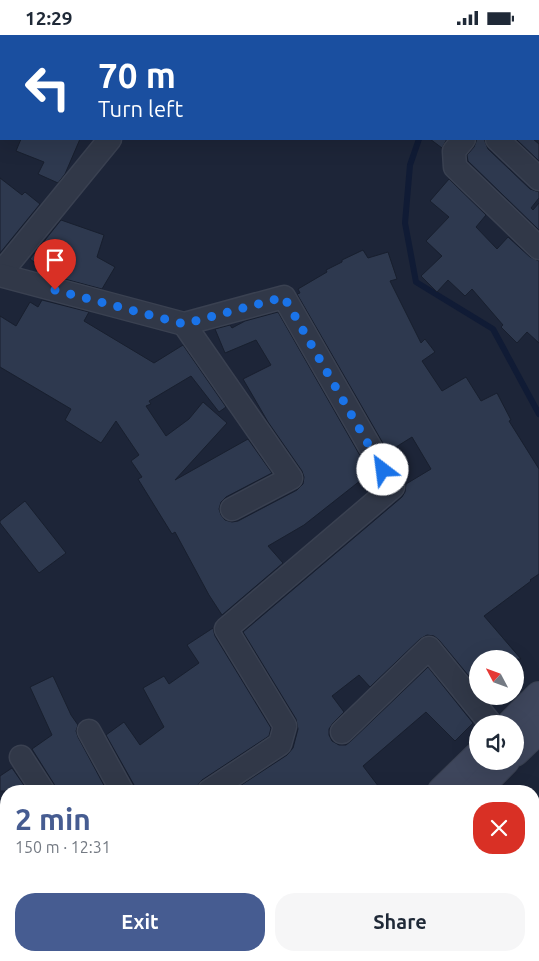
<!DOCTYPE html>
<meta charset="utf-8">
<style>
body{margin:0;font-family:Ubuntu,sans-serif;background:#f6f6f7;color:#1f2937;height:100vh;display:flex;flex-direction:column;font-size:19px;white-space:nowrap}
*{box-sizing:border-box;margin:0}
p{font-size:16px;color:#747a83}
.icon{flex:none;width:28px;height:28px;fill:none;stroke:currentColor;stroke-width:2;stroke-linecap:round;stroke-linejoin:round}
.map{position:relative;flex:1;overflow:hidden}
.drawer{position:absolute;left:0px;top:750px;width:540px;height:176px;display:flex;flex-direction:column;background:#fff;border-radius:20px 20px 0 0;box-shadow:0 5px 20px #0002}
.drawer>*{flex:none}
.top-card{position:absolute;left:0px;top:0px;width:540px;height:105px;box-shadow:0 5px 20px #0002;background:#1a4fa0;color:#fff;overflow:hidden}
.needle{width:32px;rotate:311deg}
.fabs{position:absolute;left:469px;top:615px;display:grid;gap:10px}
.fabs a{display:grid;place-items:center;width:55px;height:55px;border-radius:50%;background:#fff;box-shadow:0 5px 20px #0002;font-size:25px}
.pin{position:absolute;display:grid;place-items:center;width:42px;height:42px;color:#fff;margin:-51px -21px;border-radius:50% 50% 50% 0;rotate:-45deg;box-shadow:0 0 5px #0007}
.pin .icon{rotate:45deg}
.me{position:absolute;width:55px;margin:-28px;rotate:330deg;stroke-linejoin:round;filter:drop-shadow(0 0 4px #0008)}
.turn{display:flex;align-items:center;gap:18px;height:105px;padding:0 15px;font-size:22px}
.turn .icon{width:65px;height:65px;stroke-width:2.5}
.turn b{display:block;font-size:35px;line-height:42px}
.round{display:grid;place-items:center;flex:none;width:52px;height:52px;border-radius:20px;background:#f6f6f7}
.overview{display:flex;align-items:center;justify-content:space-between;height:85px;padding:0 15px}
h1{font-size:30px;font-weight:700;line-height:38px;color:#465c91}
.action{display:flex;gap:10px;margin-top:auto;padding:10px 15px}
.action a{flex:1;height:58px;border-radius:20px;background:#465c91;color:#fff;font-size:20px;font-weight:700;line-height:58px;text-align:center}
.action a+a{background:#f6f6f7;color:#1f2937}
.status{display:flex;justify-content:space-between;align-items:center;height:35px;padding:0 25px;background:#fff;direction:ltr}
.status svg{height:14px;fill:currentColor}
.map>svg:first-child{display:block}
</style>
<div class="status"><b>12:29</b><svg viewBox="0 0 49 12"><path d="M0 12V9h3v3zM5 12V6h3v6zM10 12V3h3v9zM15 12V0h3v12zM26 1h20v11H26zM47 4h2v5h-2z"/></svg></div>
<div class="map">
<svg width="539" height="926" viewBox="0 0 539 926">
<rect width="100%" height="100%" fill="#1d2538"/>
<g fill="none" stroke-linecap="round" stroke-linejoin="round">
<g stroke="#101b35" stroke-width="6">
<path d="M433,1V0"/>
<path d="M419,104L410,130L405,188L416,247L493,294L539,379"/>
<path d="M534,788L539,785"/>
<path d="M388,920L389,926"/>
</g>
</g>
<g fill="#2e394f" stroke="#181f2e">
<path d="M21,104H80L65,139L58,148L38,139L44,127L16,116Z"/>
<path d="M430,104H447L442,113Z"/>
<path d="M477,104H484L488,114L530,154L539,157V163L531,173L533,175L539,168V195L468,126L467,120L474,112Z"/>
<path d="M516,104H533L539,109V126Z"/>
<path d="M0,143L22,160L25,157L40,169L0,218Z"/>
<path d="M449,144L486,180L476,192L497,214L508,202L530,222L539,226V308L527,297L517,308L501,292L503,290L472,254L465,261L448,245L437,257L421,241L442,221L426,206L449,182L430,166Z"/>
<path d="M61,185L104,200L97,222L115,232L102,254L46,239L44,237L45,235L30,224Z"/>
<path d="M363,215L368,223L388,217L397,244L390,246L421,308L425,304L435,317L422,326L442,356L466,342L481,366L497,358L511,385L509,386L539,434V539L530,545L531,546L484,581L521,624H478V652L439,605L434,601L427,600L420,604L370,652L359,640L332,661L344,677L333,688L329,694V700L332,706L339,710H346L351,706L428,632L473,688L455,706L426,677L363,731L382,756H232L287,720L293,713L298,694L296,684L243,597L402,462L405,457L406,449L431,434L412,402L388,417L297,259L300,258L298,254L327,237L326,235L342,227V225Z"/>
<path d="M42,265L89,277L84,286L154,328L183,310L226,372L219,377L191,341L149,366L151,369L146,371L166,401L189,384L203,367L227,388L175,445L248,404L272,438L226,462L221,467L219,474L221,480L225,485L232,487L238,486L297,455L303,449L304,442L302,436L268,387L243,344L271,330L256,305L225,318L215,294L230,290L232,293L245,286L278,277L370,438L304,490L268,511L283,528L222,580L209,560L175,497L172,499L138,444L142,442L131,426L139,420L116,386L101,408L65,385L71,374L0,332V281L16,291L30,267L38,272Z"/>
<path d="M25,466L66,518L39,538L0,488V486Z"/>
<path d="M213,593L215,601L271,693L269,701L202,745L198,750L196,756H135L134,750L106,700L124,687L140,710L164,692L143,653L164,641L169,649L199,628L187,610Z"/>
<path d="M53,641L71,680L78,690L76,696L78,702L107,756H56L54,749L32,714L52,700L30,652Z"/>
<path d="M12,733L28,756H0V741Z"/>
</g>
<g fill="none" stroke-linecap="round" stroke-linejoin="round">
<defs>
<g id="service">
<path d="M0,911L9,925L8,926"/>
<path d="M9,925L30,920"/>
</g>
<g id="minor">
<path d="M193,1L194,0"/>
<path d="M464,104L454,116L455,132L539,213"/>
<path d="M497,104L539,144"/>
<path d="M0,239L110,104"/>
<path d="M0,240L184,289L284,262L393,452L226,594L285,691L280,709L209,756"/>
<path d="M184,289L291,443L232,474"/>
<path d="M89,696L122,756"/>
<path d="M342,697L429,613L491,689"/>
<path d="M21,722L43,756"/>
<path d="M534,872L539,870"/>
<path d="M124,920L130,926"/>
<path d="M420,926L433,920"/>
</g>
<g id="secondary">
<path d="M511,689L539,661"/>
<path d="M515,717L539,694"/>
<path d="M442,756L478,721"/>
<path d="M475,756L505,726"/>
<path d="M252,926L260,920"/>
<path d="M293,926L300,920"/>
</g>
</defs>
<use href="#service" stroke="#3a4151" stroke-width="14"/>
<use href="#minor" stroke="#3a4151" stroke-width="25"/>
<use href="#secondary" stroke="#3a4151" stroke-width="30"/>
<use href="#service" stroke="#313848" stroke-width="11"/>
<use href="#minor" stroke="#313848" stroke-width="22"/>
<use href="#secondary" stroke="#3e465c" stroke-width="28"/>
</g>
<g fill="none" stroke-linecap="round" stroke-linejoin="round">
<path stroke="#1a73e8" stroke-width="9" stroke-dasharray="0 16.2" d="M55,255L184,289L284,262L383,435"/>
</g>
</svg>
<div class="fabs">
<a><svg class="needle" viewBox="-14 -14 28 28"><path d="M0-13l5 13h-10z" fill="#e53935"/><path d="M0 13l5-13h-10z" fill="#747a83"/></svg></a>
<a><svg class="icon" aria-label="sound" viewBox="0 0 24 24"><path d="M4 9h4l5-4v14l-5-4H4zM17 9q2 3 0 6"/></svg></a>
</div>
<div class="pin" style="left:55px;top:255px;background:#d93025"><svg class="icon" aria-label="arrive" viewBox="0 0 24 24"><path d="M6 21V4h12l-3 4 3 4H6"/></svg></div>
<svg class="me" style="left:383px;top:435px" viewBox="-20 -20 40 40"><circle r="19" fill="#fff"/><path d="M0-13L10 11 0 6-10 11z" fill="#1a73e8"/></svg>
<div class="top-card">
<div class="turn"><svg class="icon" aria-label="left" viewBox="0 0 24 24"><path d="M17 20v-9H6M10 6l-5 5 5 5"/></svg><div><b>70 m</b>Turn left</div></div>
</div>
<section class="drawer">
<div class="overview"><div><h1>2 min</h1><p>150 m · 12:31</p></div><a class="round" style="background:#d93025;color:#fff"><svg class="icon" aria-label="close" viewBox="0 0 24 24"><path d="M6 6l12 12M18 6L6 18"/></svg></a></div>
<div class="action"><a>Exit</a><a>Share</a></div>
</section>
</div>
